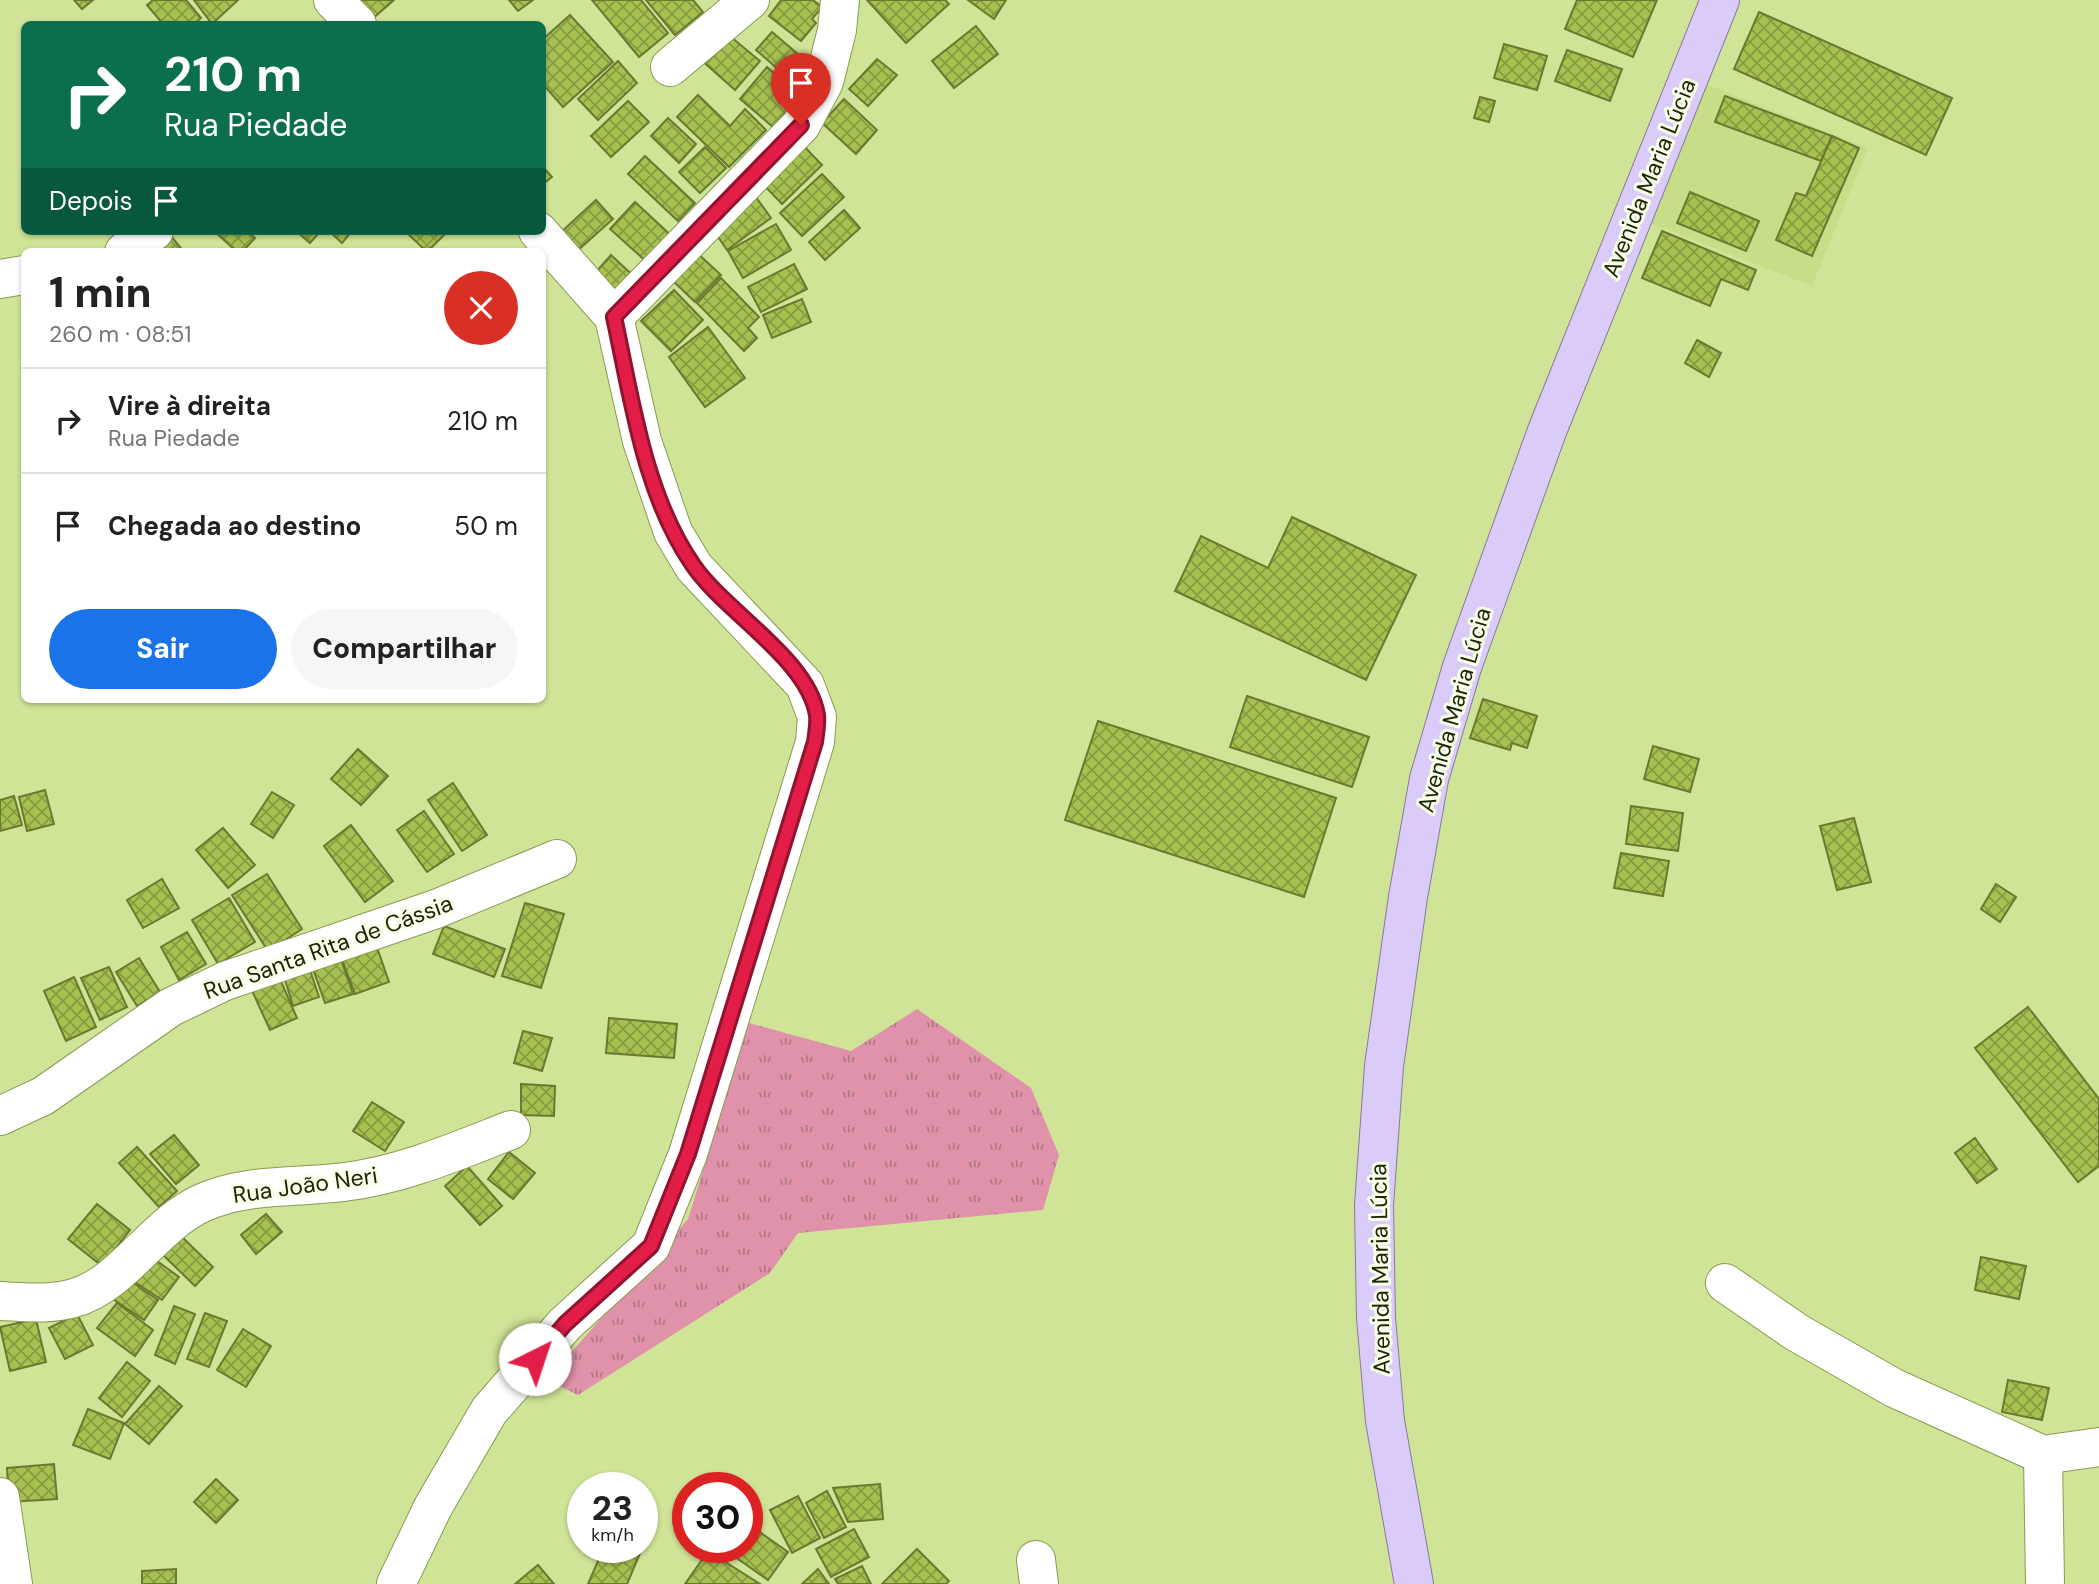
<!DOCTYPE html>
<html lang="pt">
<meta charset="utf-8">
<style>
body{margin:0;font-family:"DM Sans",sans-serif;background:#f6f6f6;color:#222;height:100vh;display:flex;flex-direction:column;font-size:26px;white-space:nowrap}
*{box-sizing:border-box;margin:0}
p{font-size:23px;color:#767676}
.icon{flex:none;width:38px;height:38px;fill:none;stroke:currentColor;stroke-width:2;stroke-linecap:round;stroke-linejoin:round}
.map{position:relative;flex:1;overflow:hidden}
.sheet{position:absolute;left:21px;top:248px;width:525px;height:455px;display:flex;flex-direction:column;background:#fff;border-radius:10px;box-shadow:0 2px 5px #0004}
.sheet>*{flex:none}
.banner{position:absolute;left:21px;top:21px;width:525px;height:214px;border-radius:10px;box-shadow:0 2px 5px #0004;background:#0b6e4f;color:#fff;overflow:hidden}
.speed{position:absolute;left:567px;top:1472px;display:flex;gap:14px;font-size:35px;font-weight:700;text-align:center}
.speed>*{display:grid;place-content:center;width:91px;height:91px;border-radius:50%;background:#fff;box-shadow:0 2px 5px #0004;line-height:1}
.speed small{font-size:18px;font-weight:400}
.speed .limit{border:10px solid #d22;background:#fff;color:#111}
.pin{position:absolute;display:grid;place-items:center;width:60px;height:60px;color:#fff;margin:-72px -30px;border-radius:50% 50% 50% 0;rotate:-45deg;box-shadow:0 0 7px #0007}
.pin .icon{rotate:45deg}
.me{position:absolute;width:77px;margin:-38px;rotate:41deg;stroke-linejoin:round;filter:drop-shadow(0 0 5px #0008)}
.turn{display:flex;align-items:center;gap:24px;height:147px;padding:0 28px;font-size:32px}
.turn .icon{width:91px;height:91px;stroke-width:2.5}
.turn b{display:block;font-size:49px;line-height:60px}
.then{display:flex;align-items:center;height:66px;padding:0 28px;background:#0003;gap:14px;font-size:26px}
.round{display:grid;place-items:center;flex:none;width:74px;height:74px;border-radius:37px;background:#f6f6f6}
.headline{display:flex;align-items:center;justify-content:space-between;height:119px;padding:0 28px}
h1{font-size:42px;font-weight:800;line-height:52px}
.primary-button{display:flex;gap:14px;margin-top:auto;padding:14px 28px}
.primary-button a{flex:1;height:80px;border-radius:42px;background:#1a73e8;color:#fff;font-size:28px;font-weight:800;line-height:80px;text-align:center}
.primary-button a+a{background:#f6f6f6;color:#222}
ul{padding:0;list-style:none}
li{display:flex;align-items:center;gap:21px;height:105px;padding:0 28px;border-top:2px solid #e0e0e0}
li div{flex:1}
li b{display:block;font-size:26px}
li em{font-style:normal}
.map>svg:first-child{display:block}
</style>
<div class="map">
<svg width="2099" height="1584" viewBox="0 0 2099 1584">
<defs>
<pattern id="park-tufts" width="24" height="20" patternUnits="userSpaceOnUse" patternTransform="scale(1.75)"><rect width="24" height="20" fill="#df92a9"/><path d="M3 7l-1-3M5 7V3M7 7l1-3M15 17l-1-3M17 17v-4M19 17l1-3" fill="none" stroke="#b47787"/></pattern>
<pattern id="building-cross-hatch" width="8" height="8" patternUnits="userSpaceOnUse" patternTransform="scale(1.75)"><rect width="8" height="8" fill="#a7c151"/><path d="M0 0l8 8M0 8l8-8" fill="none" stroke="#879c41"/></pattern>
</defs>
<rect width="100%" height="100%" fill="#d0e497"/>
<path fill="#c7dd88" d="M1706,84L1868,148L1812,286L1650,223Z"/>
<path fill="url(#park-tufts)" d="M917,1009L1031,1088L1059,1155L1043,1210L798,1233L770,1273L578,1395L547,1380L688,1219L749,1023L851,1051Z"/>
<g fill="url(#building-cross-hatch)" stroke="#697a30" stroke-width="2">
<path d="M74,0H93L82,9Z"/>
<path d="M153,0H186L201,18L194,24H163L147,5Z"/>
<path d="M194,0H238L212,24Z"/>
<path d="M353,0H394L371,20Z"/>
<path d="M509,0H533L518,11Z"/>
<path d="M592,0H641L668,33L639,57Z"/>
<path d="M646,0H693L703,12L675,35Z"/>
<path d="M781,0H813L822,7L812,19L816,23L801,41L769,16Z"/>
<path d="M867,0H945L949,4L906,43Z"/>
<path d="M968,0H1006L994,19Z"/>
<path d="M1577,0H1657L1633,57L1565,29Z"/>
<path d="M1759,12L1952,98L1926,155L1734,69Z"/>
<path d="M570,15L613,62L563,107L542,83V40Z"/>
<path d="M976,26L998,54L954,88L932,61Z"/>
<path d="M725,32L760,61L735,90L701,60Z"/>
<path d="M772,32L804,59L788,78L756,50Z"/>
<path d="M1504,44L1547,56L1537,90L1494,78Z"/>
<path d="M1567,50L1622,69L1610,101L1555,81Z"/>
<path d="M877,59L897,75L868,106L849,89Z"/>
<path d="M618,61L637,83L598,120L578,99Z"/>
<path d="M767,67L801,96L773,127L740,99Z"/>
<path d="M698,95L730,126L745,109L766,130L729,167L677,117Z"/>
<path d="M1725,96L1832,136L1821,161L1715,122Z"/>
<path d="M1480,97L1495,101L1489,122L1474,118Z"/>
<path d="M844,99L877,130L856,154L822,123Z"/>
<path d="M628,101L649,122L611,157L591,136Z"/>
<path d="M668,118L696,144L679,163L651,136Z"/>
<path d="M1832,136L1859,148L1812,256L1776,240L1796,193L1806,196Z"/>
<path d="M798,140L822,165L782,204L758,179Z"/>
<path d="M705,147L726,168L700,193L679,172Z"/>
<path d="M645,156L695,203L678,221L628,174Z"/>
<path d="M542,166L552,177L542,185Z"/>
<path d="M822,174L844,197L802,236L780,213Z"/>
<path d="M1690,192L1759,221L1746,251L1677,223Z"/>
<path d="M753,193L771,218L727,250L710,225Z"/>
<path d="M596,200L613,219L577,251L560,233Z"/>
<path d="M635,202L674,238L649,264L610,229Z"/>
<path d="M844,210L860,228L825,260L809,242Z"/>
<path d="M776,224L791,250L743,278L728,251Z"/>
<path d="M167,231L184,252H136Z"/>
<path d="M214,231H247L255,238L242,252H237Z"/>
<path d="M296,231H315L318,234L310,243Z"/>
<path d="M329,231H352L342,243Z"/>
<path d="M405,231H448L427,252Z"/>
<path d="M1662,231L1756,270L1748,290L1721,279L1710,306L1642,278Z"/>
<path d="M695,251L721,275L695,302L669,277Z"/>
<path d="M611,255L640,282L623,300L595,273Z"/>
<path d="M794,264L807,289L761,312L748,287Z"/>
<path d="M721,278L759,317L748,328L757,338L744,351L697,303Z"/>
<path d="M674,290L703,320L671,351L641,321Z"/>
<path d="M802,299L811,322L772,338L763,315Z"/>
<path d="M708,327L745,378L705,407L669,357Z"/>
<path d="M1697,340L1721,353L1709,377L1685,363Z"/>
<path d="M1292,517L1416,575L1366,680L1175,591L1201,536L1268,568Z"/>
<path d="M1247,696L1369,737L1352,787L1230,747Z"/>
<path d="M1483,699L1537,716L1527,748L1512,743L1510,750L1470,738Z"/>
<path d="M1098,721L1336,798L1304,897L1065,820Z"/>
<path d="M1653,746L1699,759L1690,792L1644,779Z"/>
<path d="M358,749L388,776L361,805L331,779Z"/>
<path d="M453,783L487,835L462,851L428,800Z"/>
<path d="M45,790L54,824L27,831L19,797Z"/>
<path d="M272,792L294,805L273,838L251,824Z"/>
<path d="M14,796L22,825L0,831V800Z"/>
<path d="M1631,806L1683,813L1678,851L1626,844Z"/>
<path d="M424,811L454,854L427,872L397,830Z"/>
<path d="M1854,818L1871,882L1837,890L1820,826Z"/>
<path d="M351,825L393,881L365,902L324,846Z"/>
<path d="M223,828L255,865L228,888L196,850Z"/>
<path d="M1621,853L1669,861L1663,896L1614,888Z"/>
<path d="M267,874L302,929L268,951L232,895Z"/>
<path d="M162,879L179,908L143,928L127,900Z"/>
<path d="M1996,884L2016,897L2000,922L1981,909Z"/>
<path d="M229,898L255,942L218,964L192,920Z"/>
<path d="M525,903L564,914L541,988L502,976Z"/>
<path d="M444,926L505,949L494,977L433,954Z"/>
<path d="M187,932L206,964L179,980L161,947Z"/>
<path d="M372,933L389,982L355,994L337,946Z"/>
<path d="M336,945L353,994L325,1003L308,955Z"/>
<path d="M139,958L160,992L137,1006L116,972Z"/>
<path d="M307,961L319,997L293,1006L282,970Z"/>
<path d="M109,967L127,1007L100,1020L81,978Z"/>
<path d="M276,970L297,1018L270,1030L248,982Z"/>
<path d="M74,977L96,1027L66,1041L44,991Z"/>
<path d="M2028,1007L2099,1099V1166L2078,1182L1975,1048Z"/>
<path d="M609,1018L677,1024L674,1058L606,1053Z"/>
<path d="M523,1031L552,1038L542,1071L514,1063Z"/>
<path d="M521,1084L555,1086L554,1116L521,1115Z"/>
<path d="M372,1102L404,1122L385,1151L353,1131Z"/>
<path d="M174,1135L199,1165L176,1184L150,1154Z"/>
<path d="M1975,1138L1997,1169L1977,1183L1955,1153Z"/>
<path d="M137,1147L177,1191L159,1207L119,1163Z"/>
<path d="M509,1152L535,1173L513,1199L488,1179Z"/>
<path d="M467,1166L502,1206L480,1225L445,1186Z"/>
<path d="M97,1204L130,1230L102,1266L68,1239Z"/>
<path d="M266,1214L282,1232L256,1254L241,1235Z"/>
<path d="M181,1236L213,1267L195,1286L162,1254Z"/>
<path d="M1981,1257L2026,1266L2019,1299L1975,1290Z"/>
<path d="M153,1258L179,1277L162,1300L135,1282Z"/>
<path d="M125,1277L158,1300L144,1320L110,1297Z"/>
<path d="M117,1303L153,1330L135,1356L97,1328Z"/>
<path d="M174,1306L195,1314L175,1364L155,1355Z"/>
<path d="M205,1313L227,1321L209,1367L187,1359Z"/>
<path d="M77,1314L93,1345L65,1359L49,1328Z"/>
<path d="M36,1319L46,1362L10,1371L0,1327Z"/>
<path d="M243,1329L271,1346L246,1387L217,1370Z"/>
<path d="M127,1362L150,1381L122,1417L99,1398Z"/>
<path d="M2008,1380L2049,1388L2042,1420L2002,1412Z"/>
<path d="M159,1386L182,1406L149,1444L125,1424Z"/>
<path d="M88,1409L124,1423L110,1459L73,1445Z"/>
<path d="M54,1464L57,1499L9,1502L7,1468Z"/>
<path d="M216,1479L238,1500L216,1523L194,1502Z"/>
<path d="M880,1484L883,1519L848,1522L833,1488Z"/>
<path d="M827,1491L846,1527L824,1538L806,1503Z"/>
<path d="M798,1496L820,1538L792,1553L770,1510Z"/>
<path d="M747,1523L788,1552L768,1580L721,1547H747Z"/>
<path d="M854,1529L869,1557L831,1577L816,1549Z"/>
<path d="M604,1547H631L641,1551L627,1584H588Z"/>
<path d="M917,1549L949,1581L946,1584H882Z"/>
<path d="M708,1551L760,1584H685Z"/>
<path d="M538,1565L554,1584H515Z"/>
<path d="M862,1566L871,1584H838L835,1579Z"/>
<path d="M176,1569V1584H142V1571Z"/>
<path d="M818,1569L829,1584H802Z"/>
</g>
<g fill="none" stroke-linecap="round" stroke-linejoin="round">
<defs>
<g id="minor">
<path d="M333,0L357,24"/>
<path d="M670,67L750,0"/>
<path d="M124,252L154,231"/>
<path d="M0,279L24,275"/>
<path d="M614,317L801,125L824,82L837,30L840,0"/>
<path d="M0,1116L43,1096L171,1007L225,981L436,909L557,859"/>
<path d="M1725,1283L1796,1332L1894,1388L2043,1455L2099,1447"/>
<path d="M0,1301C25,1302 50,1305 74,1298C122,1285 155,1224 202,1203C246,1183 296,1188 344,1182C402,1175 457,1151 511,1130"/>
<path d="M2043,1455L2045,1584"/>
<path d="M0,1497L13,1584"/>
<path d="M1036,1560L1039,1584"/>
<path d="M396,1584L433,1507L489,1411L565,1324L651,1246L688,1154L815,742L817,717L805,685L694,567L673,532L642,441L614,317L538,231"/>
</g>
<path id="major" d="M1414,1584L1385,1421L1376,1318L1374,1205L1384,1066L1408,897L1429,779L1462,667L1547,431L1720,0"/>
</defs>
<use href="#minor" stroke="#899b51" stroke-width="40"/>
<use href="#major" stroke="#89799f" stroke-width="40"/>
<use href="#minor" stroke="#fff" stroke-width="38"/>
<use href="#major" stroke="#dbcbf8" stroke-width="38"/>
</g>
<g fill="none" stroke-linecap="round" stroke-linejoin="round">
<defs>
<path id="route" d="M535,1359L565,1324L651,1246L688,1154L815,742C816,734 818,724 817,715C808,659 724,611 693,565C644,494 632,400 614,317L801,125"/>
</defs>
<use href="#route" stroke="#92132f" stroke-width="18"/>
<use href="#route" stroke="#e11d48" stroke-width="12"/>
</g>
<g text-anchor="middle" stroke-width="6" stroke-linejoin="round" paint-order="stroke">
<g font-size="23" fill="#1c2304" stroke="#f8fee8">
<text transform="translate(1649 178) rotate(-68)" y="8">Avenida Maria Lúcia</text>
<text transform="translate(1454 710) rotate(-74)" y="8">Avenida Maria Lúcia</text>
<text transform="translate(328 947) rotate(-20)" y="8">Rua Santa Rita de Cássia</text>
<text transform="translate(305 1185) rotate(-8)" y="8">Rua João Neri</text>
<text transform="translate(1380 1269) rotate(-91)" y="8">Avenida Maria Lúcia</text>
</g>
</g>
</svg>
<div class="speed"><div>23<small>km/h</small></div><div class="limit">30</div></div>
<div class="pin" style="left:801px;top:125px;background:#d93025"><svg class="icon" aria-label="arrive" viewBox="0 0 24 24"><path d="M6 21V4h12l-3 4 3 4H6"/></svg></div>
<svg class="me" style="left:535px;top:1359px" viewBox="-20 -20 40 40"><circle r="19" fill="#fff"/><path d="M0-13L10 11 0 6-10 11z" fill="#e11d48"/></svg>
<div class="banner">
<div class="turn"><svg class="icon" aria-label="right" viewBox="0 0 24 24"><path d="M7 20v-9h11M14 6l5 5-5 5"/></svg><div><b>210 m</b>Rua Piedade</div></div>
<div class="then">Depois<svg class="icon" aria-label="arrive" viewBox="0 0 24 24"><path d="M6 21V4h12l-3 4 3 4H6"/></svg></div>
</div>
<section class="sheet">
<div class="headline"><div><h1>1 min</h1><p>260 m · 08:51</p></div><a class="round" style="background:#d93025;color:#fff"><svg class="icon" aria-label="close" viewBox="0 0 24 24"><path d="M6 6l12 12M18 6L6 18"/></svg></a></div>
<ul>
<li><svg class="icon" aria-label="right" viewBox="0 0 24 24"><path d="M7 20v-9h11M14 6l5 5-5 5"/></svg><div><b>Vire à direita</b><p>Rua Piedade</p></div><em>210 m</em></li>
<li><svg class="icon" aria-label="arrive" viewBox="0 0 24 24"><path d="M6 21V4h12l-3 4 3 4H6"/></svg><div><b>Chegada ao destino</b></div><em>50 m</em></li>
</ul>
<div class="primary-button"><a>Sair</a><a>Compartilhar</a></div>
</section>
</div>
